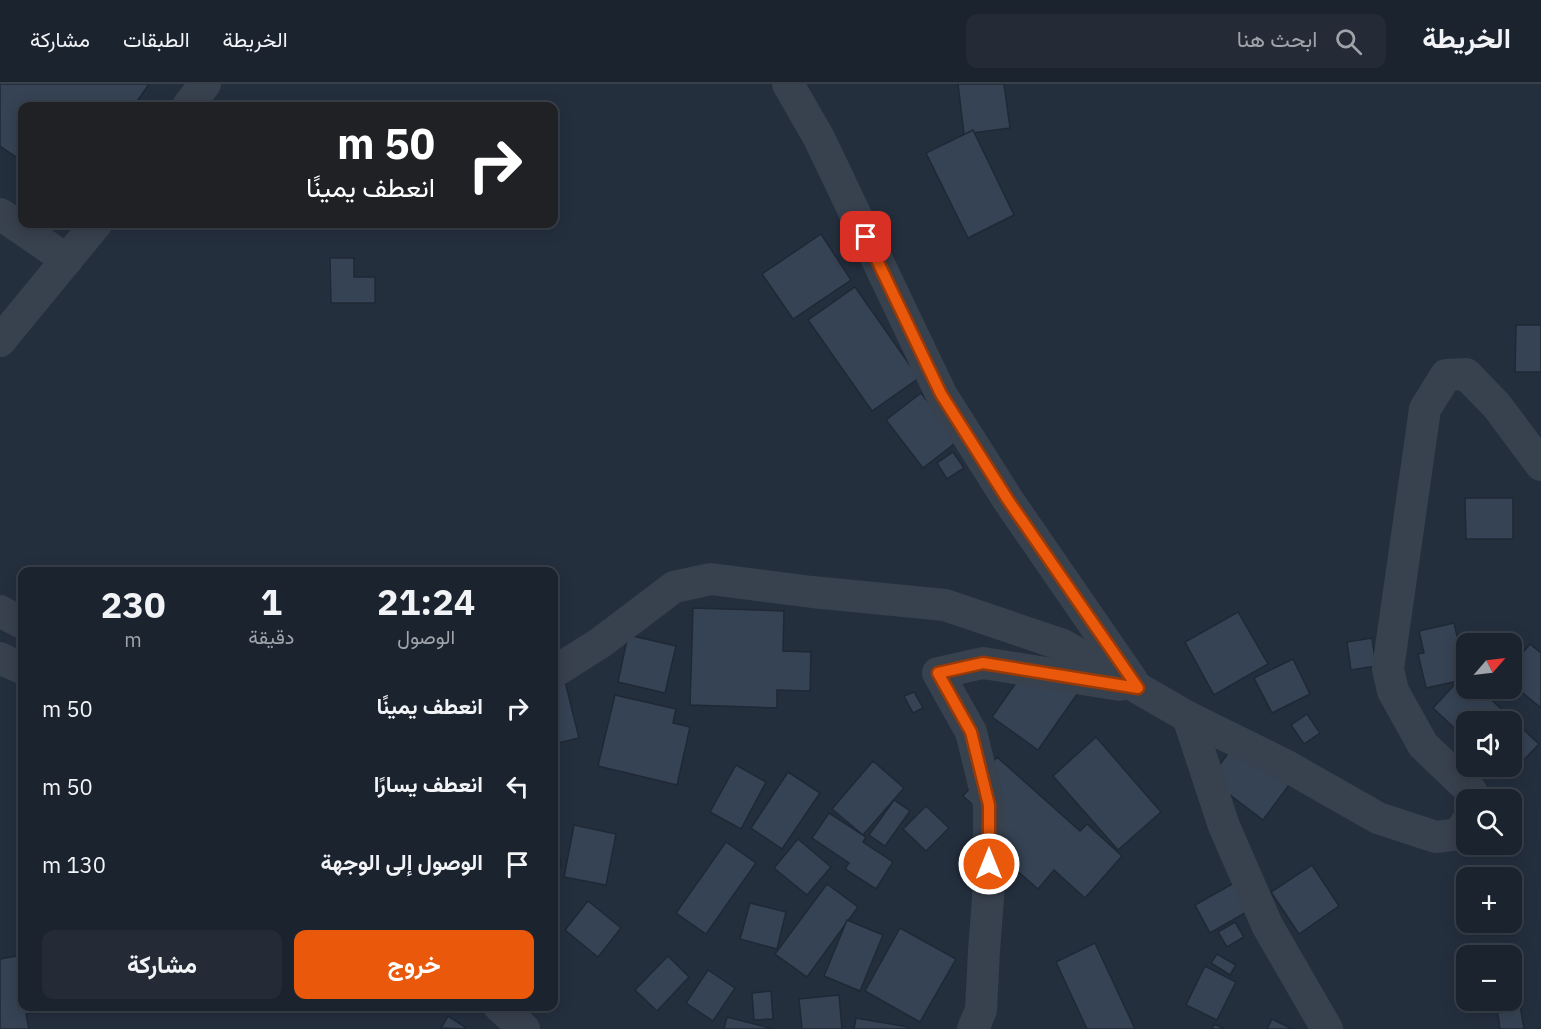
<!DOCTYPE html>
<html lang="ar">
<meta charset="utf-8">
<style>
body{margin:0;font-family:"IBM Plex Sans",Vazirmatn,sans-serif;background:#242b36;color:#f1f3f6;direction:rtl;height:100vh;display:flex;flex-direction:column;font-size:22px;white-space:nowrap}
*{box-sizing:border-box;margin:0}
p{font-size:20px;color:#a0a4aa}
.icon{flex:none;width:33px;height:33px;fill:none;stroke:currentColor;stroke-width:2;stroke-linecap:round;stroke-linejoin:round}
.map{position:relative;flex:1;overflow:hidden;direction:ltr}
.sheet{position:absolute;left:18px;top:483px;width:540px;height:444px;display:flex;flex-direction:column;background:#1b232e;border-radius:12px;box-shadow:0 3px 15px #0003,0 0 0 2px #39404a;direction:rtl}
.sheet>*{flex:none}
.hud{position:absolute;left:18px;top:18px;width:540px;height:126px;border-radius:12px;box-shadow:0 3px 15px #0003,0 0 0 2px #39404a;direction:rtl;background:#202124;color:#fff;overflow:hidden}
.needle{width:39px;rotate:62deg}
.controls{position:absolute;left:1456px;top:549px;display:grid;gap:12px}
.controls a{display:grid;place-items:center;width:66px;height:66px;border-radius:12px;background:#1b232e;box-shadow:0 3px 15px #0003,0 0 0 2px #39404a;font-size:30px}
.pin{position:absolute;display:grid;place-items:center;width:51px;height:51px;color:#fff;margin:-26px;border-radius:12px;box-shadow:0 3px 9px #0006}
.me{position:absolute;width:66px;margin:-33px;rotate:0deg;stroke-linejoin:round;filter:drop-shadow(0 0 4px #0008)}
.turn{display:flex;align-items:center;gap:21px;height:126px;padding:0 24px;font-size:27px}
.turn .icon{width:78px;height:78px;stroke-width:2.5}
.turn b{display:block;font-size:42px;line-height:51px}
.eta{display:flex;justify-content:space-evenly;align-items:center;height:102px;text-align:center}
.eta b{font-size:36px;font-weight:700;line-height:42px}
.cta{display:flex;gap:12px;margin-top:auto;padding:12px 24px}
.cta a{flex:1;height:69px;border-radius:12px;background:#ea580c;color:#fff;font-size:24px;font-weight:700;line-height:69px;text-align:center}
.cta a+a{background:#242b36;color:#f1f3f6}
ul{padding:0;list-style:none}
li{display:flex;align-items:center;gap:18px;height:78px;padding:0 24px}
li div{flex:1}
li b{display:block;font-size:22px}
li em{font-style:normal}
header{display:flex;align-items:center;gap:36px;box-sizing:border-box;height:84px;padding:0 30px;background:#1b232e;border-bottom:2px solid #39404a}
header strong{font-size:28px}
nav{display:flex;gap:33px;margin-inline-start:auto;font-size:21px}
.search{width:420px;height:54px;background:#242b36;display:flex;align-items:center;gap:15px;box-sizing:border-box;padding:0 21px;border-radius:12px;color:#a0a4aa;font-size:22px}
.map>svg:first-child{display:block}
</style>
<header>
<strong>الخريطة</strong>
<div class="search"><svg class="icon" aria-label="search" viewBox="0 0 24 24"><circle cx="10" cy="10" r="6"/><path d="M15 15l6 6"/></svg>ابحث هنا</div>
<nav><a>الخريطة</a><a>الطبقات</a><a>مشاركة</a></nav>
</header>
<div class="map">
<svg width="1541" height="945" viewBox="0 0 1541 945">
<rect width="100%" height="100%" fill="#242f3e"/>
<g fill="#364354" stroke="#1f2835" stroke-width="1.5">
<path d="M0,0H149L134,22H22V77L0,62Z"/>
<path d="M958,0H1004L1010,44L964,50Z"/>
<path d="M973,46L1014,131L968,154L926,69Z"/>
<path d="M821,150L851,196L793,235L762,190Z"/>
<path d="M330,174H354V193H375V219H331Z"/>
<path d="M855,203L919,294L872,327L808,236Z"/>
<path d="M1516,241H1541V288H1515Z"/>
<path d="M921,309L958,357L923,384L886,336Z"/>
<path d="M953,368L964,384L947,395L937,379Z"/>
<path d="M1465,414H1513V455H1466Z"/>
<path d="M693,524L784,527L783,567L811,568L810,607L777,606V624L690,621Z"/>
<path d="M1238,528L1268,580L1214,611L1185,558Z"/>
<path d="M1454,539L1467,595L1426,604L1418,570L1424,569L1419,547Z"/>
<path d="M628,551L676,562L665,609L618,598Z"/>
<path d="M1372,554L1376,582L1351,586L1347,558Z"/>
<path d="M1530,560L1541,569V624L1512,600V582Z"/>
<path d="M1034,573L1080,606L1038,666L992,633Z"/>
<path d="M1293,575L1310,610L1272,629L1254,594Z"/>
<path d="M565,597L579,654L554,660V600Z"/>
<path d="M1456,599L1473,616L1482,607L1539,660L1507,694L1495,682H1512V638H1467V656L1433,624Z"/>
<path d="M914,608L923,624L913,629L904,612Z"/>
<path d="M615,611L676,625L673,639L690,643L677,701L598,682Z"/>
<path d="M1307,630L1320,649L1304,660L1291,641Z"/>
<path d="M1096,653L1161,728L1118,766L1053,692Z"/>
<path d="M1235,660L1289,701L1263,736L1209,695Z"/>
<path d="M997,673L1080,747L1087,740L1122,772L1085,814L1054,786L1038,805L988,761L1001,746L963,712Z"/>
<path d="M873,677L904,704L863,751L832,725Z"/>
<path d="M736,681L766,698L741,745L710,728Z"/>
<path d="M788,688L820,709L782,765L751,744Z"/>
<path d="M894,716L910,727L885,762L869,751Z"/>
<path d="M926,722L949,744L926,767L903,745Z"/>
<path d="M829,729L866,753L863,758L893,778L876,805L845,785L849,779L812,754Z"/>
<path d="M574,741L616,750L606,801L564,793Z"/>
<path d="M554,748L561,782L554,783Z"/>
<path d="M798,755L831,783L807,811L774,784Z"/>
<path d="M726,758L756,779L706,850L676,829Z"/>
<path d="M1312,781L1339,822L1299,850L1271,808Z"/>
<path d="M1234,799L1250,826L1210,849L1195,821Z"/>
<path d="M827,800L858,823L807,893L775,870Z"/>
<path d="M588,817L621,844L598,873L565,846Z"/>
<path d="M750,819L786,828L777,865L740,855Z"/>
<path d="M847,836L883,851L860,907L824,892Z"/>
<path d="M1235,838L1244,853L1227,863L1218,848Z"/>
<path d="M900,844L956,875L920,938L865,907Z"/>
<path d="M1095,859L1135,945H1087L1056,878Z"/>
<path d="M1217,870L1236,881L1230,891L1211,879Z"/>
<path d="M22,871V922H48V926L26,930L29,945H0V875Z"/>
<path d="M668,872L689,893L657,927L635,906Z"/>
<path d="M1205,882L1236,898L1217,936L1186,921Z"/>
<path d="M708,886L735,904L713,937L686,919Z"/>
<path d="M771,907L773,935L754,936L752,909Z"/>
<path d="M839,911L842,945H802L799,915Z"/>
<path d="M1520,921L1524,945H1500L1497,924Z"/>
<path d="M448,932L465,943L464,945L441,944Z"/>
<path d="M727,933L774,945H724Z"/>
<path d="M856,934L908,943V945H854Z"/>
<path d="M1272,935L1292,945H1267Z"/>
<path d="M1214,940L1225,945H1212Z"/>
</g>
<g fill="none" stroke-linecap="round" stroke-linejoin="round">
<g stroke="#38414e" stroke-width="32">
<path d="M788,0L819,54L941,310L1008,416L1132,596"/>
<path d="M188,22L205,0"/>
<path d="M0,130L67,176"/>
<path d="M0,257L96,140"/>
<path d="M0,527L22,539"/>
<path d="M0,574L10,579L22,584"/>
<path d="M554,588L600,559L674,503L711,495L812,508L945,521L1063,561L1188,633L1285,681L1378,734L1436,753L1460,750L1467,737"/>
<path d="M1188,633L1224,742L1267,841L1327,945"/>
<path d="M1472,716L1471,707L1423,661L1393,607L1388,585L1425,325L1446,291L1466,290L1497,322L1541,381"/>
<path d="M499,922L524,945"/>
<path d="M973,945L981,926L984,867L989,800V721L971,648L938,589L983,579L1120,601"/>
</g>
</g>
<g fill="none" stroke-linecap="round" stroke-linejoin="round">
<defs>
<path id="route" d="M866,153L941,310L1008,416L1138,604L983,579L938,589L971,648L989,721V780"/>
</defs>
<use href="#route" stroke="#983908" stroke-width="15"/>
<use href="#route" stroke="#ea580c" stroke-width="10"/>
</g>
</svg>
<div class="controls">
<a><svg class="needle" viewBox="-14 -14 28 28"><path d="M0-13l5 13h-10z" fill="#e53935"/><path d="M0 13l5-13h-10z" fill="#a0a4aa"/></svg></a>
<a><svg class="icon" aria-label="sound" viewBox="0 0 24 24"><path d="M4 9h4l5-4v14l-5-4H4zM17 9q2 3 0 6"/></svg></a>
<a><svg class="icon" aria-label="search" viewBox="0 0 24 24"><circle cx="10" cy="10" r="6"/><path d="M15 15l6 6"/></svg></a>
<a>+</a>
<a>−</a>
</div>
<div class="pin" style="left:866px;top:153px;background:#d93025"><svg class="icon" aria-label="arrive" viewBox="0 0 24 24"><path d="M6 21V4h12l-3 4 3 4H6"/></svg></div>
<svg class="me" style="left:989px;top:780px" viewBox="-20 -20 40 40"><circle r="17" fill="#ea580c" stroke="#fff" stroke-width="3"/><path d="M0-11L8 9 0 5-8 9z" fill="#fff"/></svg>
<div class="hud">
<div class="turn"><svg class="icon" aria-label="right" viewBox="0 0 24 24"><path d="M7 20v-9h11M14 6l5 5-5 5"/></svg><div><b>50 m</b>انعطف يمينًا</div></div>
</div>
<section class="sheet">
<div class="eta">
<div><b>21:24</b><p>الوصول</p></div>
<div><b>1</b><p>دقيقة</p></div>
<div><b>230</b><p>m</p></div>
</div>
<ul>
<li><svg class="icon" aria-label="right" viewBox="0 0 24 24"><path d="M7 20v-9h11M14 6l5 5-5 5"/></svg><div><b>انعطف يمينًا</b></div><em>50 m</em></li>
<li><svg class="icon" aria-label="left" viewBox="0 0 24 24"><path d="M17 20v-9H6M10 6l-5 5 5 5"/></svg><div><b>انعطف يسارًا</b></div><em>50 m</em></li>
<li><svg class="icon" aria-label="arrive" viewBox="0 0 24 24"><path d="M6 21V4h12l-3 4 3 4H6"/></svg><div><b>الوصول إلى الوجهة</b></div><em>130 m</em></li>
</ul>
<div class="cta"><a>خروج</a><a>مشاركة</a></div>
</section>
</div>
